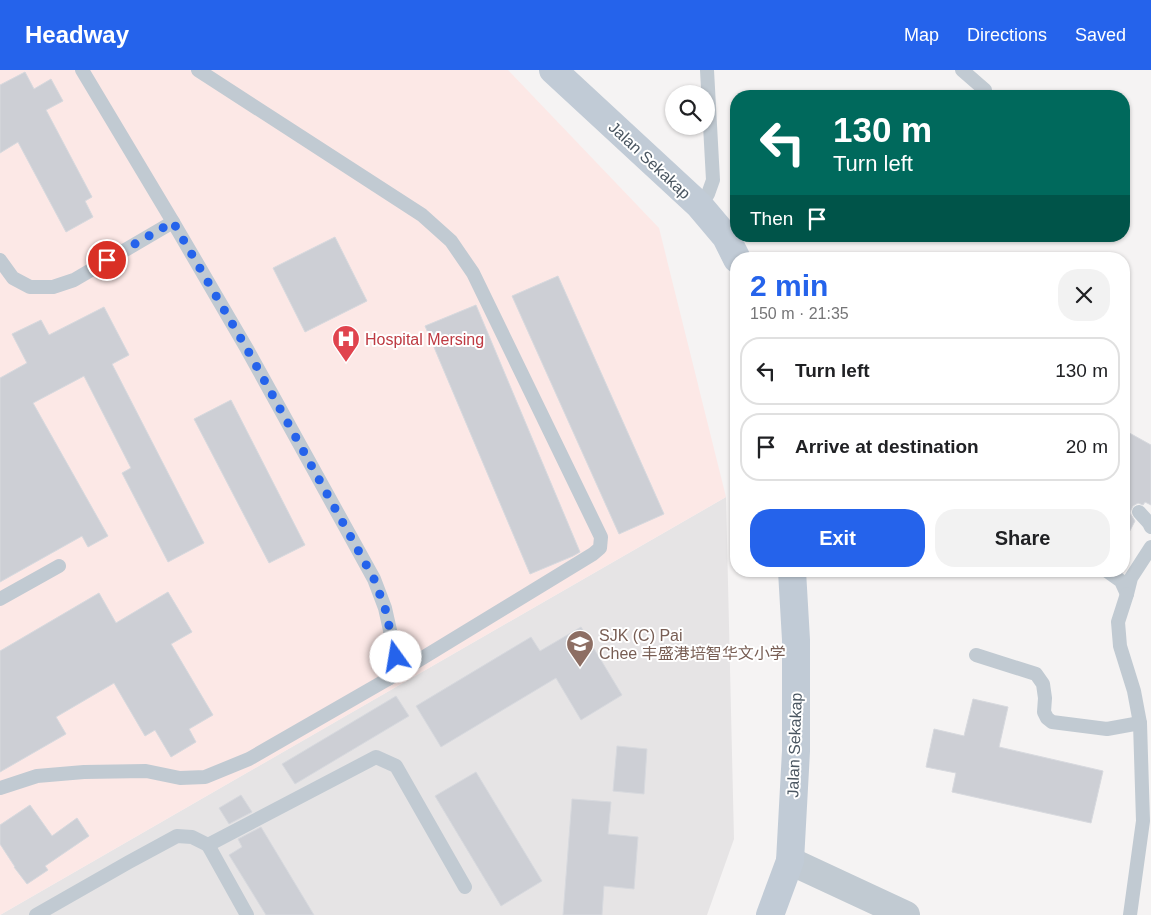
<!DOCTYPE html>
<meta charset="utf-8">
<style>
body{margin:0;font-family:Helvetica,"Noto Sans SC",sans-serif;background:#f2f2f2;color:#202124;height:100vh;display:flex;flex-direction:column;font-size:19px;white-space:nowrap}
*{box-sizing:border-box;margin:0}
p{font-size:16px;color:#757577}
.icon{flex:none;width:28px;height:28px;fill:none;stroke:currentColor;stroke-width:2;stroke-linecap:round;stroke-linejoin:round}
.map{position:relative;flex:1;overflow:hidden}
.sheet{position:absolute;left:730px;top:182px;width:400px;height:325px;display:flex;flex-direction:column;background:#fff;border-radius:20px;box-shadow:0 1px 4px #0004}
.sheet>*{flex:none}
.banner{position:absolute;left:730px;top:20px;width:400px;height:152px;border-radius:20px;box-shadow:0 1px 4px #0004;background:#00695c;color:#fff;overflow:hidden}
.controls{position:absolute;left:665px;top:15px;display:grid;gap:10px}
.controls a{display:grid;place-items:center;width:50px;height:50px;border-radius:50%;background:#fff;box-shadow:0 1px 4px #0004;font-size:25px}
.pin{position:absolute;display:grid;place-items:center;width:42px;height:42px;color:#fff;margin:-21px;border:2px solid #fff;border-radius:50%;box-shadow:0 1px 5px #0007}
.me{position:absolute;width:55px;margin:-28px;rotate:347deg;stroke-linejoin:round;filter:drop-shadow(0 0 4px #0008)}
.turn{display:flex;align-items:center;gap:18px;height:105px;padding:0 20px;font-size:22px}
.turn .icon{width:65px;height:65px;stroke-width:2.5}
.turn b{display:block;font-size:35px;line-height:42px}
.then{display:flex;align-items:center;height:48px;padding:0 20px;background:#0003;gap:10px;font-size:19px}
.round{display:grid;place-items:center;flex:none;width:52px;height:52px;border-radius:20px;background:#f2f2f2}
.overview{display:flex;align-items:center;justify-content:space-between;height:85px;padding:0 20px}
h1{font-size:30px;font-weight:800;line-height:38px;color:#2563eb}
.primary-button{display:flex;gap:10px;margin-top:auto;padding:10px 20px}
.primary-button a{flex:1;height:58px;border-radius:20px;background:#2563eb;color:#fff;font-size:20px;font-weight:800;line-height:58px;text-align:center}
.primary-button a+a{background:#f2f2f2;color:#202124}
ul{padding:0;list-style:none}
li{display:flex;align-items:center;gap:15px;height:68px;margin:0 10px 8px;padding:0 10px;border:2px solid #e0e0e0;border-radius:20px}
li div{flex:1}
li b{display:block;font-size:19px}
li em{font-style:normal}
header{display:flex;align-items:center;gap:30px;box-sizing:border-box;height:70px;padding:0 25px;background:#2563eb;color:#fff}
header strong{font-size:24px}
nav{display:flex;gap:28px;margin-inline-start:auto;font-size:18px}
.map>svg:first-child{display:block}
</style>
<header>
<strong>Headway</strong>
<nav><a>Map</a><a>Directions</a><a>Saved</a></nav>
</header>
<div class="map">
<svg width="1151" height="845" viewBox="0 0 1151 845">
<rect width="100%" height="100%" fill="#f5f3f3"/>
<path fill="#e6e4e5" d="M726,427L734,769L707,845H0Z"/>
<path fill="#fce8e6" d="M0,0H508L659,158L726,427L0,845Z"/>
<g fill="#cdcfd5" stroke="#d7d9de">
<path d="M25,2L34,19L51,9L63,31L46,40L92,127L85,131L93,147L66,162L18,72L0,83V15Z"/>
<path d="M335,167L367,231L305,262L273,198Z"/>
<path d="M558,206L664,444L619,464L512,226Z"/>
<path d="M476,235L580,482L573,486L530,504L425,256Z"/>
<path d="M104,237L129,285L112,294L204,473L168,492L122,403L131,398L84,306L33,333L108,466L88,477L82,466L0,512V308L27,293L12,264L41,250L49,265Z"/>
<path d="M231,330L305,475L269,493L194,349Z"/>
<path d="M1124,360L1151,375V435L1145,432L1143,435L1138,433L1133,436L1131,440L1130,443L1135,451L1124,472Z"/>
<path d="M168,522L192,562L171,574L213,645L189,659L196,672L171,687L155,660L145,666L114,613L56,647L66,664L0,702V581L99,523L116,553Z"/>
<path d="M581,557L622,625L581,650L556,608L441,677L416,636L531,567L540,581Z"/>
<path d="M396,626L409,646L295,714L282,694Z"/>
<path d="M973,629L1008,637L999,677L1103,701L1091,753L952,722L956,703L926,697L934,659L964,666Z"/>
<path d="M617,676L647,679L644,724L613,721Z"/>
<path d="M476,702L542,811L501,836L435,726Z"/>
<path d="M241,725L252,742L229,754L219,738Z"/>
<path d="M572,729L611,732L608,764L638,767L634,819L604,816L602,845H563Z"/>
<path d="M30,735L52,766L77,748L89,766L45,796L48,800L27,814L14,797H15L0,774V755Z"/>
<path d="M261,757L314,845H266L229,785L242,777L238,769Z"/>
</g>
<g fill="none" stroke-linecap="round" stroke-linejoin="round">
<g stroke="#c1cad2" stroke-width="14">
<path d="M82,0L173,152L247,279L374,509L385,538L396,587L388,609"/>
<path d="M962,0L985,20"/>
<path d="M699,135L708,124L713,110L707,0"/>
<path d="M0,190L13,208L30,217H53L74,210L173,152"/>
<path d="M1139,442L1149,453L1151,457"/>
<path d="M1107,501L1121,511L1127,524L1131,508L1151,477"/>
<path d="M1127,524L1118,552L1120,576L1134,621L1140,653L1143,751L1130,845"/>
<path d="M0,529L59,496"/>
<path d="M976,585L1036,604L1043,614L1045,628L1044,642L1047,648L1052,652L1107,659L1140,653"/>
<path d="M0,718L37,706L84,702L146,701L180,708L205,707L249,689L388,609L593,484L600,478L601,467L473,203L451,171L422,145L198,0"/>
<path d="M208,775L247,845"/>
<path d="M36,845L129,792L177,766L192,767L208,775L376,687L396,696L465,817"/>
</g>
<path stroke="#c1cad2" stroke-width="28" d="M790,791L906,845"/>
<g stroke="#c1cbd6" stroke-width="28">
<path d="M553,0L699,135L726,167L737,189"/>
<path d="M770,845L790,791L796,681V570L792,501"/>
</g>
</g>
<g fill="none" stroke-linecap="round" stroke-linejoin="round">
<path stroke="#2563eb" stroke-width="9" stroke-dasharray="0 16.2" d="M107,190L173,152L247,279L374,509L385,538L394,578L396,587"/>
</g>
<defs>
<symbol id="hospital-pin" viewBox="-11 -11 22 30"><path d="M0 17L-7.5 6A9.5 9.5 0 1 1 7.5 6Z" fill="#e0444e" stroke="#fff"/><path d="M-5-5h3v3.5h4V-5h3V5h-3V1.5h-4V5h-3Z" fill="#fff"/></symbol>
<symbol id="school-pin" viewBox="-11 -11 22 30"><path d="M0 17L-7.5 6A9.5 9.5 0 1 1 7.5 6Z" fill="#8d6e63" stroke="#fff"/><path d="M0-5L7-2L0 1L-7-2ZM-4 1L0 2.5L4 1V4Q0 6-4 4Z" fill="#fff"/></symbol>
</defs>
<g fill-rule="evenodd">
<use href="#hospital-pin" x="330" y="253" width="32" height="43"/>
<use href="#school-pin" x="564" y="558" width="32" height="43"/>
</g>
<g text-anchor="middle" stroke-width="4" stroke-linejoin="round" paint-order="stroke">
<g font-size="16" fill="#4a5661" stroke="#fff">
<text transform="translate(650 90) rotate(43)" y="6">Jalan Sekakap</text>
<text transform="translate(794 675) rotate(-88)" y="6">Jalan Sekakap</text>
</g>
<g font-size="16" fill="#be3a42" stroke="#fff" text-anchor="start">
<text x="365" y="275">Hospital Mersing</text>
</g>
<g font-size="16" fill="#785e54" stroke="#fff" text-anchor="start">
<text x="599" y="571">SJK (C) Pai<tspan x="599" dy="18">Chee 丰盛港培智华文小学</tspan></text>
</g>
</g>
</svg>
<div class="controls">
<a><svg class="icon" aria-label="search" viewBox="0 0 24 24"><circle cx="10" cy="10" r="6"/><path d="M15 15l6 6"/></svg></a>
</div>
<div class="pin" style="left:107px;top:190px;background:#d93025"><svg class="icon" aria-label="arrive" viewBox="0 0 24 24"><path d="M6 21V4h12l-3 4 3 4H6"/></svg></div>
<svg class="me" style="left:396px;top:587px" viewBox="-20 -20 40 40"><circle r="19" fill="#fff"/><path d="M0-13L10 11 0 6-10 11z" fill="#2563eb"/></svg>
<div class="banner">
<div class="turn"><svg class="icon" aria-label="left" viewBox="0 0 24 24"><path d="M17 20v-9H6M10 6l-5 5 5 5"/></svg><div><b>130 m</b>Turn left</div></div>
<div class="then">Then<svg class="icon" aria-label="arrive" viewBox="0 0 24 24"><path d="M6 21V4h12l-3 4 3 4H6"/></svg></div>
</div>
<section class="sheet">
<div class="overview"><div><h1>2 min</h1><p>150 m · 21:35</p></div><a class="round"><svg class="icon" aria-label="close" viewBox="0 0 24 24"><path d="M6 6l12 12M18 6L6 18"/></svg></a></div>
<ul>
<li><svg class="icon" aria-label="left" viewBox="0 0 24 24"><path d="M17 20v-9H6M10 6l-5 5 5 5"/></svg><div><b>Turn left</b></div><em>130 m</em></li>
<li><svg class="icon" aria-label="arrive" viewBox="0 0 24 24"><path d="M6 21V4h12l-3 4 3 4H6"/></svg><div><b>Arrive at destination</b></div><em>20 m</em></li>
</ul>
<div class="primary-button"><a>Exit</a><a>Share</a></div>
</section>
</div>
